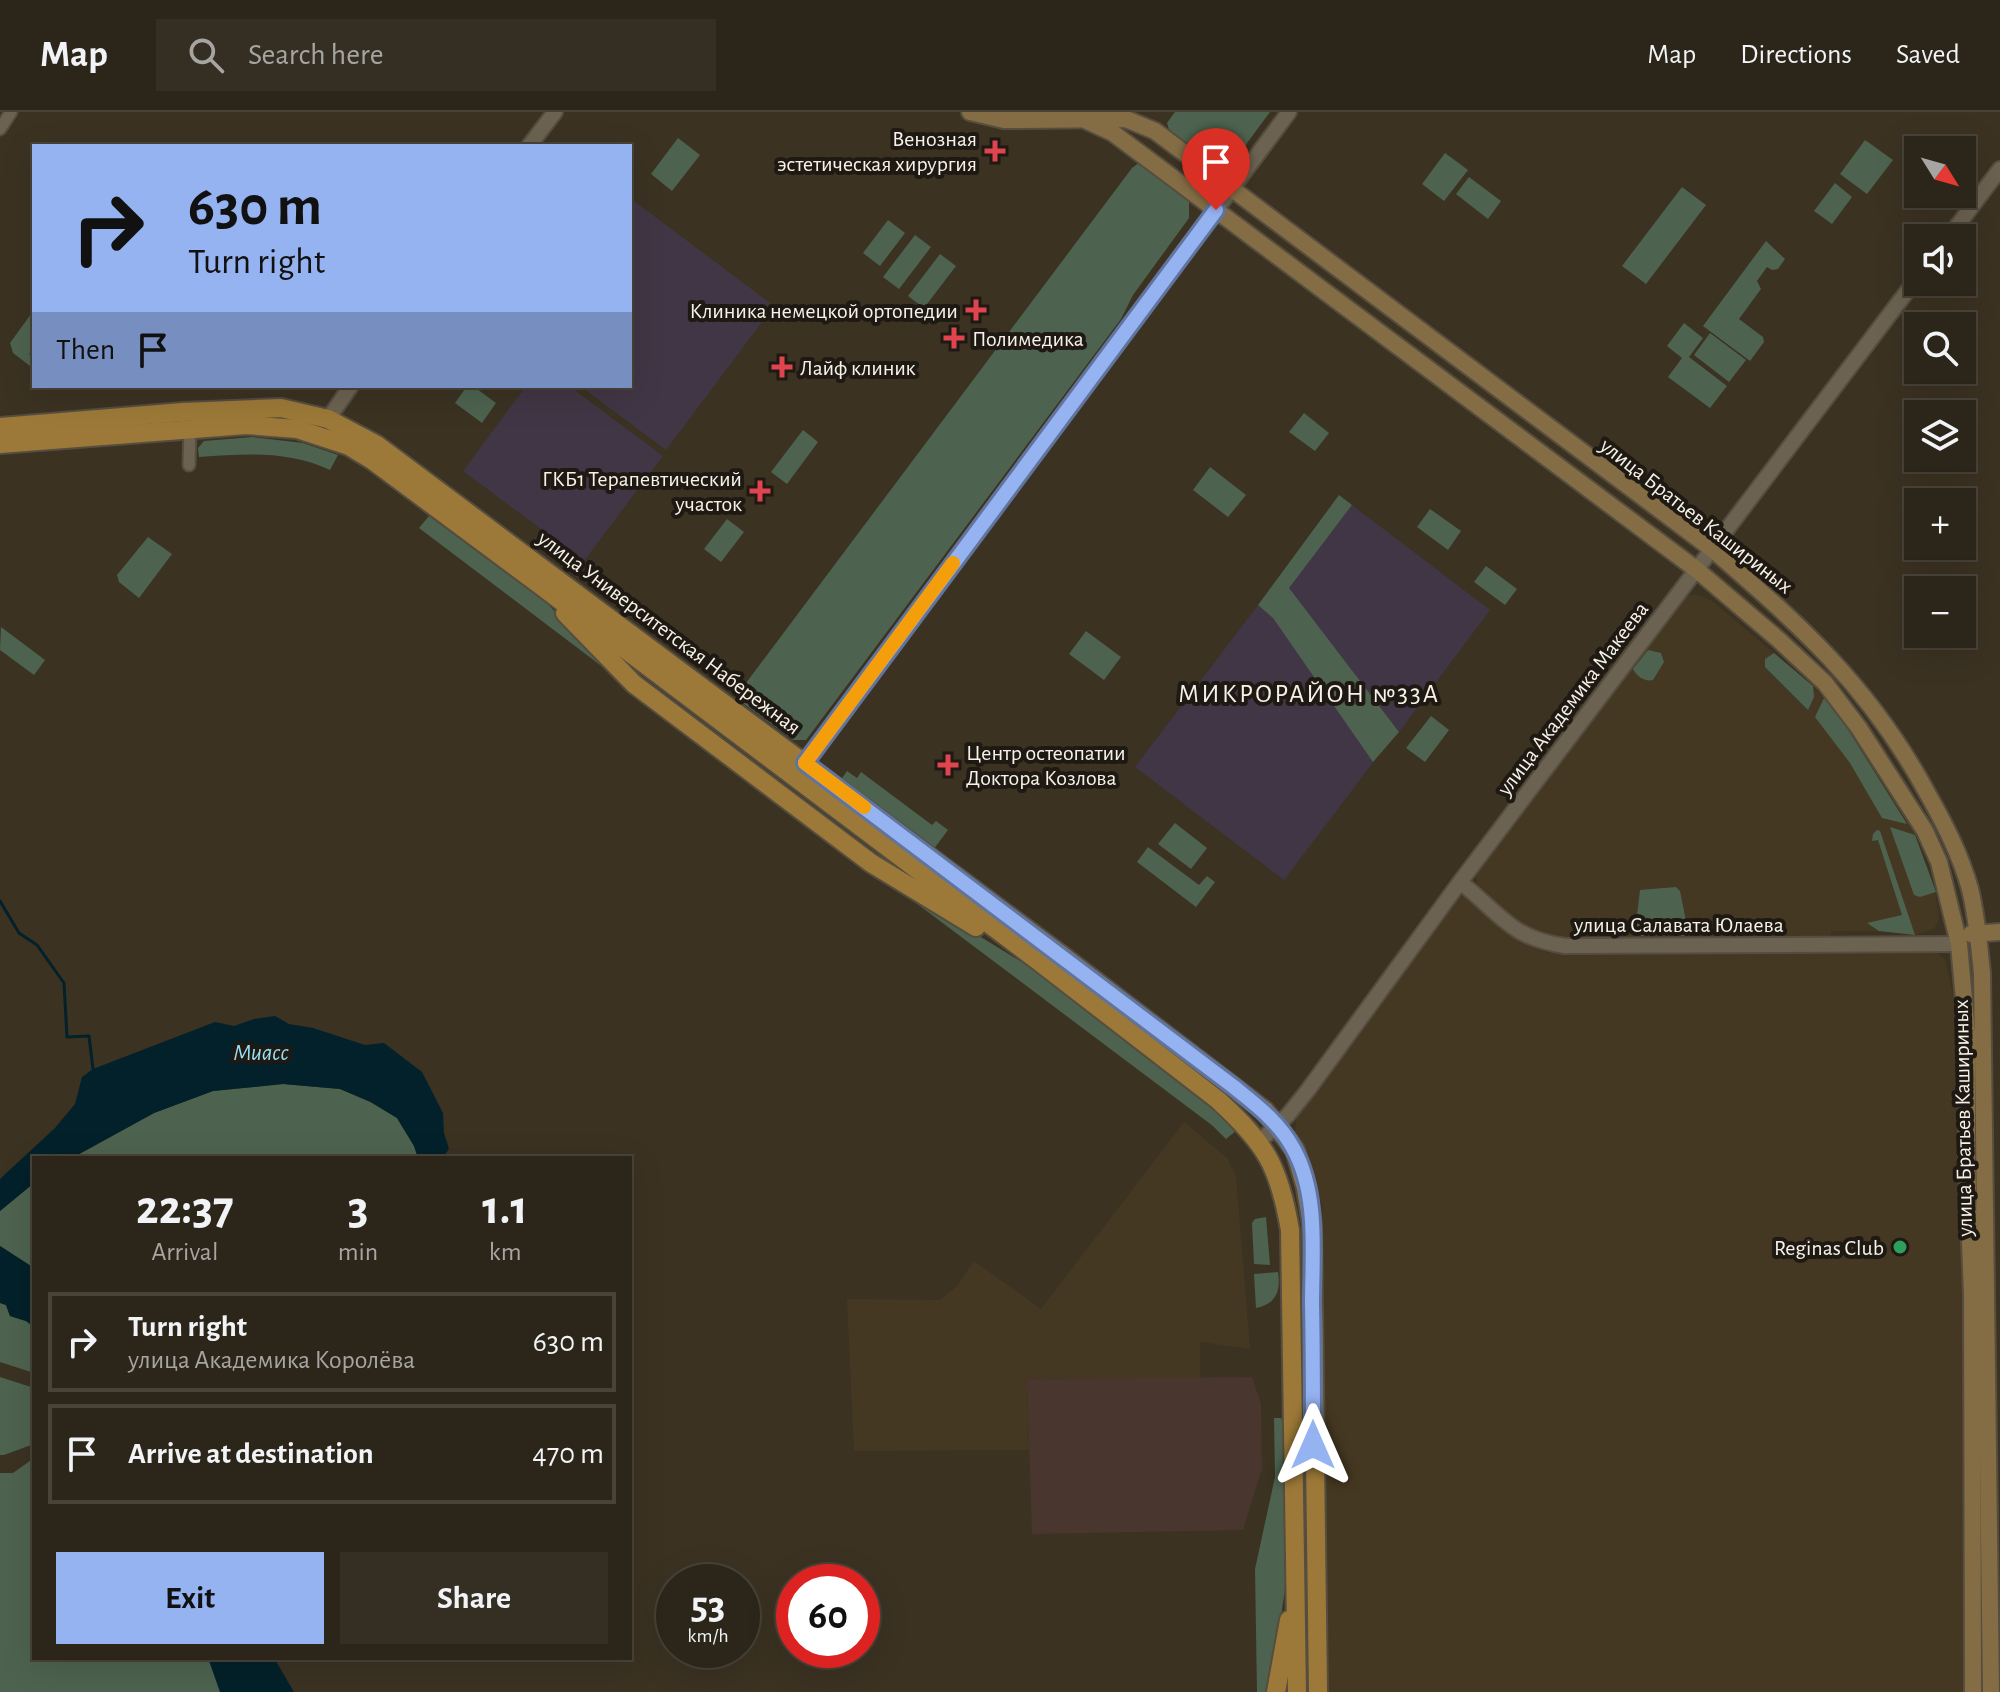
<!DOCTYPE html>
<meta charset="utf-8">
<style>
body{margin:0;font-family:"Alegreya Sans",sans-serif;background:#342e23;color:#f1f3f6;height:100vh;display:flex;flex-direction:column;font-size:30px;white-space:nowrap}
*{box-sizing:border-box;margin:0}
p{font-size:26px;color:#a6a5a2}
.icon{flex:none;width:44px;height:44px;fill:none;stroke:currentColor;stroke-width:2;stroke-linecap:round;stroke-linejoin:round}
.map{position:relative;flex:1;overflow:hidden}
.details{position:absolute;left:32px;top:1044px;width:600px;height:504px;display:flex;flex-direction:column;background:#2c261a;border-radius:0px;box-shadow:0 8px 32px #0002,0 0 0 2px #484339}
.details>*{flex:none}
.banner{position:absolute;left:32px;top:32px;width:600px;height:244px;border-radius:0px;box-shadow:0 8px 32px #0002,0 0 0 2px #484339;background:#95b2f1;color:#111;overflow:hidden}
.needle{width:52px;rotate:127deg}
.tools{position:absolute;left:1904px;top:24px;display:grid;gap:16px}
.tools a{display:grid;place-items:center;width:72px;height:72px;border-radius:0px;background:#2c261a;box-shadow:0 8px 32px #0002,0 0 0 2px #484339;font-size:40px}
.speed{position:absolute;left:656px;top:1452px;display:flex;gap:16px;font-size:40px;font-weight:700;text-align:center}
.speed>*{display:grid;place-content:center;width:104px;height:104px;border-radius:50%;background:#2c261a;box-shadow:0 8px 32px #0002,0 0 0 2px #484339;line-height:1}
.speed small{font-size:20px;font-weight:400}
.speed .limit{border:12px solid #d22;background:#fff;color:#111}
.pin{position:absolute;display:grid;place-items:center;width:68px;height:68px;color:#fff;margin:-82px -34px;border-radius:50% 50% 50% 0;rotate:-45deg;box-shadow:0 0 8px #0007}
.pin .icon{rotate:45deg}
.me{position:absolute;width:88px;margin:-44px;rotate:0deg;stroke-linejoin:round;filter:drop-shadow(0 0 6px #0008)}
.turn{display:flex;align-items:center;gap:28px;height:168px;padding:0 24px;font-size:36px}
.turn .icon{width:104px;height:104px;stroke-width:2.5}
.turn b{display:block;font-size:56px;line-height:68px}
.then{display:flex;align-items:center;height:76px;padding:0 24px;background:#0003;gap:16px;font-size:30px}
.eta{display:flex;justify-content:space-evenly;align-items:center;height:136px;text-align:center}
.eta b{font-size:48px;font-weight:700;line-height:56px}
.button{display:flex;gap:16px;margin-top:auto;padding:16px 24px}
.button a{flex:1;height:92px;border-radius:0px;background:#95b2f1;color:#111;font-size:32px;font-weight:700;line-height:92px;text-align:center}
.button a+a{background:#342e23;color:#f1f3f6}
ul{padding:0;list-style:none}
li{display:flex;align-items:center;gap:24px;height:100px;margin:0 16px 12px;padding:0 8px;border:4px solid #484339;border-radius:0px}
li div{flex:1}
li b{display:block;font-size:30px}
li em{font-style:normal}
header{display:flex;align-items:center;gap:48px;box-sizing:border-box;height:112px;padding:0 40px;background:#2c261a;border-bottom:2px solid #484339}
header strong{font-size:38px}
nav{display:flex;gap:44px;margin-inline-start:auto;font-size:28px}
.search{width:560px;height:72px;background:#342e23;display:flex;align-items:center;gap:20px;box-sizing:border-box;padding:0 28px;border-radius:0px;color:#a6a5a2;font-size:30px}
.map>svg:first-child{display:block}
</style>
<header>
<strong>Map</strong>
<div class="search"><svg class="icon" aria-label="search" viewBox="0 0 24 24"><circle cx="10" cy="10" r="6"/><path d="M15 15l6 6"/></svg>Search here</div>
<nav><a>Map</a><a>Directions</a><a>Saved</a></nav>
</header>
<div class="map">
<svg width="2000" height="1580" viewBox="0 0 2000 1580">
<rect width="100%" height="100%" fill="#3b3222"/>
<g fill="#453822">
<path d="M1690,483H1698L1712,489L1813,574L1847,616L1915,723L1935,777L1939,807L1934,817L1915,823L1879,819H1831V827H1570L1537,821L1519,813L1477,774L1476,761L1679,490Z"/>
<path d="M1465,783L1470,785L1501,816L1516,827L1533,836L1550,841H1937L1945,847L1955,892L1964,1170L1966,1580H1323L1325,1403L1322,1092L1294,1024L1297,1005L1459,786Z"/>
<path d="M1184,1010L1227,1046L1236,1064L1250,1237L1200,1230V1266L1027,1267L1029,1338L854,1339L847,1187L940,1188L957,1174L974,1149L1041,1197Z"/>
</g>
<path fill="#49362f" d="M1252,1265L1261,1292L1262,1357L1243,1418L1032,1422L1027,1267Z"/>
<g fill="#413645">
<path d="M630,86L774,194L666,338L580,274H630Z"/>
<path d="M526,274H569L663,344L584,449L463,359Z"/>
<path d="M1352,393L1490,498L1399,620L1288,476Z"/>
<path d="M1258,493L1273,506L1375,648L1284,768L1135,655Z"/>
</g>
<g fill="#4d634f">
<path d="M1175,0H1270L1247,31L1241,49L1227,60L1216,58L1171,24L1167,11Z"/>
<path d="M678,26L700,43L672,79L651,62Z"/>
<path d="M1865,28L1893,48L1867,82L1840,62Z"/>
<path d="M1445,41L1468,58L1444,89L1422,72Z"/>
<path d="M1140,50L1189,87V106L1133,183L1121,207L806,628H793L744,592L740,579L1132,56Z"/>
<path d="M1469,65L1501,89L1488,107L1456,82Z"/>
<path d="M1835,71L1852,85L1832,112L1814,99Z"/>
<path d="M1682,75L1706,93L1646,172L1622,154Z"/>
<path d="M888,108L905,121L880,154L863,141Z"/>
<path d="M915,123L931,135L899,177L883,165Z"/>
<path d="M1766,129L1785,147L1778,157L1772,158L1767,155L1757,169L1761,177L1739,207L1763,225L1764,230L1750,249L1703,214Z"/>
<path d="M940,142L956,154L924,196L908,184Z"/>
<path d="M34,198V235L29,242L34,247V257L13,241L10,231Z"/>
<path d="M1684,211L1703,226L1689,245L1727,274L1710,296L1668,265L1682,246L1667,234Z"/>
<path d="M1710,221L1746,248L1729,270L1694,243Z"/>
<path d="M467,274H473L496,291L482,311L455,291Z"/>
<path d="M1304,301L1329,321L1315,339L1289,320Z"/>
<path d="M803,318L818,330L787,372L771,360Z"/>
<path d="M252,325L303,331L338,343L330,358C287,338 245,342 199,345L198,336L204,329Z"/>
<path d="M1210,355L1246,383L1228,405L1193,378Z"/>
<path d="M1339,383L1352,393L1289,476L1399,620L1373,650L1273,506L1258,493Z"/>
<path d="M1430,397L1461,419L1448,438L1417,415Z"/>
<path d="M429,404L548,492L574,522L641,584L419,416Z"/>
<path d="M727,407L744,420L721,450L704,437Z"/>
<path d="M148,425L172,442L139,486L119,470L117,463Z"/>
<path d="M1486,454L1517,477L1505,493L1474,470Z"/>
<path d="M1,515L45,548L34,563L0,538Z"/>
<path d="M1086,519L1121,545L1104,568L1069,542Z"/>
<path d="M1648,538L1661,541L1664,550L1653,568C1645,570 1637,565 1633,557Z"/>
<path d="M1774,541L1813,574L1814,585L1808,598L1765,555V547Z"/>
<path d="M1824,586L1847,616L1907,712L1882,706L1850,651L1815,605Z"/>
<path d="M1431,604L1449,618L1425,650L1406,636Z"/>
<path d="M847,659L857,666L861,660L932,713L936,709L948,718L933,738L840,669Z"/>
<path d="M1175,711L1207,736L1191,757L1158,732Z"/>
<path d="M1890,715L1915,723L1936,780L1920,785L1914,783Z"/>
<path d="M1877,718L1880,719L1915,823L1879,819L1867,811L1902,803L1878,728L1872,729L1873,722Z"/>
<path d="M1148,735L1199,773L1207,764L1215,770L1196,795L1137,750Z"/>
<path d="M876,761L1025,852L1217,998L1237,1018L1226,1027L1213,1014Z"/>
<path d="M1676,775L1680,779L1689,824H1637L1635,820L1640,778Z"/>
<path d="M283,972L340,977L370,990L397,1006L414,1034L418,1046H72L154,1001L213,979Z"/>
<path d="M34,1071V1156L0,1134V1099Z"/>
<path d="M1266,1105L1270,1153L1254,1152L1252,1111L1255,1107Z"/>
<path d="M1278,1160C1281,1179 1276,1192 1256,1196L1254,1162Z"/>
<path d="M0,1191L6,1193L10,1204L26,1209L34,1215V1261L0,1250Z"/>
<path d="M0,1265L34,1276V1332L4,1343H0Z"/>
<path d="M1274,1306H1281L1284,1312L1286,1470L1270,1580H1257L1255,1457L1275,1365Z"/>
<path d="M34,1346V1546H211L230,1580H0V1361H13Z"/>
</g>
<g fill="#03212a">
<path d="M275,904L289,912L313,916L365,933L384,931L422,960L443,1001L444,1021L449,1037L442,1046H418L414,1034L397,1006L371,990L340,977L283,972L213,979L154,1001L72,1046H34V1071L0,1099V1067L55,1016L75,992L82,965L93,957L215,910L234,914L254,907Z"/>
<path d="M0,1134L34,1156V1215L26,1209L10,1204L6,1193L0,1191Z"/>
<path d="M208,1546H274L294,1580H220Z"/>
</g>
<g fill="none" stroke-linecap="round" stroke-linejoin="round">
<path stroke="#03212a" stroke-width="3" d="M0,789L19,821L37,833L64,871L67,925L89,924L93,957"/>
<defs>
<g id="minor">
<path d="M0,17L11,0"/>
<path d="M189,353L190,317"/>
</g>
<g id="tertiary">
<path d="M529,34L555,0"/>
<path d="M1948,126L2000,57"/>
<path d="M328,307L351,274"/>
<path d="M800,658L1289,0"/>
<path d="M1460,770C1501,802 1510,826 1565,834L1959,832"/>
<path d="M1259,1030L1288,1003L1308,978L1460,770L1918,165"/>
</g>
<g id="secondary">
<path d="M970,0L1004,8L1126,7L1155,19L1712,437C1800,513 1868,573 1925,677C1943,709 1960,741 1970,777C1977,805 1979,833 1982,861L1991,1580"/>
<path d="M1087,9L1113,21L1697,458L1779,528L1825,571L1859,616L1925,719L1939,750L1959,832L1967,921V1051L1972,1182L1973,1580"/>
<path d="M1971,822L2000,820"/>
</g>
<g id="primary">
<path d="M0,315L183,300L281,296L328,307L377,333L1064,845L1265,999L1295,1038L1306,1076L1312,1112L1318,1580"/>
<path d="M0,332L246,313L297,317L349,334L372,348L536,470L1037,848L1218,988C1266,1032 1279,1054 1290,1118L1297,1580"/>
<path d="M565,501L634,572L871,751L976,815"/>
<path d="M1276,1580L1289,1508"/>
</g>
</defs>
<use href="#minor" stroke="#554d3f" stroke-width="15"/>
<use href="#tertiary" stroke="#554d3f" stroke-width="18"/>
<use href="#secondary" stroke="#554d3f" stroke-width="20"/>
<use href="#primary" stroke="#554d3f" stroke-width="22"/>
<use href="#minor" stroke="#6c6251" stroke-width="11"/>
<use href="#tertiary" stroke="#6c6251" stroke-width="14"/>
<use href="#secondary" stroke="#846d44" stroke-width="16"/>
<use href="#primary" stroke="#9c7938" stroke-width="18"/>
</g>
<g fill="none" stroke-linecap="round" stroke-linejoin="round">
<defs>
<path id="route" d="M1216,98L805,651L1234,975C1256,993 1279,1010 1293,1036C1319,1082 1312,1142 1312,1192C1313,1239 1313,1286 1313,1333"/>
</defs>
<use href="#route" stroke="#61749d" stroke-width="20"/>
<use href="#route" stroke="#95b2f1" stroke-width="14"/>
<path stroke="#f59e0b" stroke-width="14" d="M864,695L805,651L953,451"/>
</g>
<g fill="#e0444e" stroke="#1e1a13" stroke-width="3">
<path d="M991 27h8v8h8v8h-8v8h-8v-8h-8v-8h8z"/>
<path d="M972 186h8v8h8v8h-8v8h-8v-8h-8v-8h8z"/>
<path d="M950 214h8v8h8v8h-8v8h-8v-8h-8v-8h8z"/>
<path d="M778 243h8v8h8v8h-8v8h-8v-8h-8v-8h8z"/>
<path d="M756 367h8v8h8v8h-8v8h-8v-8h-8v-8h8z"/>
<path d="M944 641h8v8h8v8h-8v8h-8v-8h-8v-8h8z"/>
</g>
<circle fill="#2e9e5b" stroke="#1e1a13" stroke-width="3" cx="1900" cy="1135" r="8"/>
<g text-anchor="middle" stroke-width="8" stroke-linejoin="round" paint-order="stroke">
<g font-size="22" fill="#f7f2e8" stroke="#1e1a13" text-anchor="end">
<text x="977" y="34">Венозная<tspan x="977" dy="25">эстетическая хирургия</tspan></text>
<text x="958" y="206">Клиника немецкой ортопедии</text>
<text x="972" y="234" text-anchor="start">Полимедика</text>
<text x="800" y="263" text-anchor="start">Лайф клиник</text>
<text x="742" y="374">ГКБ1 Терапевтический<tspan x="742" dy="25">участок</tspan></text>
<text x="966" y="648" text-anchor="start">Центр остеопатии<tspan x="966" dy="25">Доктора Козлова</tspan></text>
<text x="1884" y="1143">Reginas Club</text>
</g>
<g font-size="22" fill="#f7f2e8" stroke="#1e1a13">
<text transform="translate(1697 403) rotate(38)" y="8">улица Братьев Кашириных</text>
<text transform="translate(670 520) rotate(37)" y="8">улица Университетская Набережная</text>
<text transform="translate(1572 586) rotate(-53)" y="8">улица Академика Макеева</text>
<text x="1679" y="820">улица Салавата Юлаева</text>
<text transform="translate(1962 1006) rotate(-91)" y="8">улица Братьев Кашириных</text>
</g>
<g font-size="24" font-style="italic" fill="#97def6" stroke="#1e1a13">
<text x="261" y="948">Миасс</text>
</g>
<g font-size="26" letter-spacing="2" fill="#f7f2e8" stroke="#1e1a13">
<text x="1309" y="590">МИКРОРАЙОН №33А</text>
</g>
</g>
</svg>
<div class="tools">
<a><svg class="needle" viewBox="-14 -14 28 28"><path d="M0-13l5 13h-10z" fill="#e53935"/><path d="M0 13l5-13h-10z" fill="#a6a5a2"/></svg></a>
<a><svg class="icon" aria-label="sound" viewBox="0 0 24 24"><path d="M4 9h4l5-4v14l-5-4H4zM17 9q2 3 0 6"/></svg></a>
<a><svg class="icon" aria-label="search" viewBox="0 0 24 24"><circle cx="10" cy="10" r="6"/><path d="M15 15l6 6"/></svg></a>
<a><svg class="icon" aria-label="layers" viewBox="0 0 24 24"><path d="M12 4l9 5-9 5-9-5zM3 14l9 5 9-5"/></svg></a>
<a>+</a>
<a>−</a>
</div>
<div class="speed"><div>53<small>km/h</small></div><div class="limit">60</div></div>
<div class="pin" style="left:1216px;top:98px;background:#d93025"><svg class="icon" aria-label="arrive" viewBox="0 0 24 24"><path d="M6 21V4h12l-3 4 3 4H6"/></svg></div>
<svg class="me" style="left:1313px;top:1333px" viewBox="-20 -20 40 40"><path d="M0-17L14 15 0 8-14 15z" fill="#95b2f1" stroke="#fff" stroke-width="4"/></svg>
<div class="banner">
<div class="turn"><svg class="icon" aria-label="right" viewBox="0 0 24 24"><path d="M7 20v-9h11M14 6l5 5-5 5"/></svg><div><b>630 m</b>Turn right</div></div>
<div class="then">Then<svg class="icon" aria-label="arrive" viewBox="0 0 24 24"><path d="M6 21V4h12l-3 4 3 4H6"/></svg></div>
</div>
<section class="details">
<div class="eta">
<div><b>22:37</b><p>Arrival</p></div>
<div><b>3</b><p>min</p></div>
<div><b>1.1</b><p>km</p></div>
</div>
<ul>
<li><svg class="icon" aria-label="right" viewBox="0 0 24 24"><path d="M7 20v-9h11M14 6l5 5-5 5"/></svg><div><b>Turn right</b><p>улица Академика Королёва</p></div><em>630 m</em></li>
<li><svg class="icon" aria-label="arrive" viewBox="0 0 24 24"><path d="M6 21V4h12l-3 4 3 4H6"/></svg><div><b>Arrive at destination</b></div><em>470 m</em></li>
</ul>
<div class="button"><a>Exit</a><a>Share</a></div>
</section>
</div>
